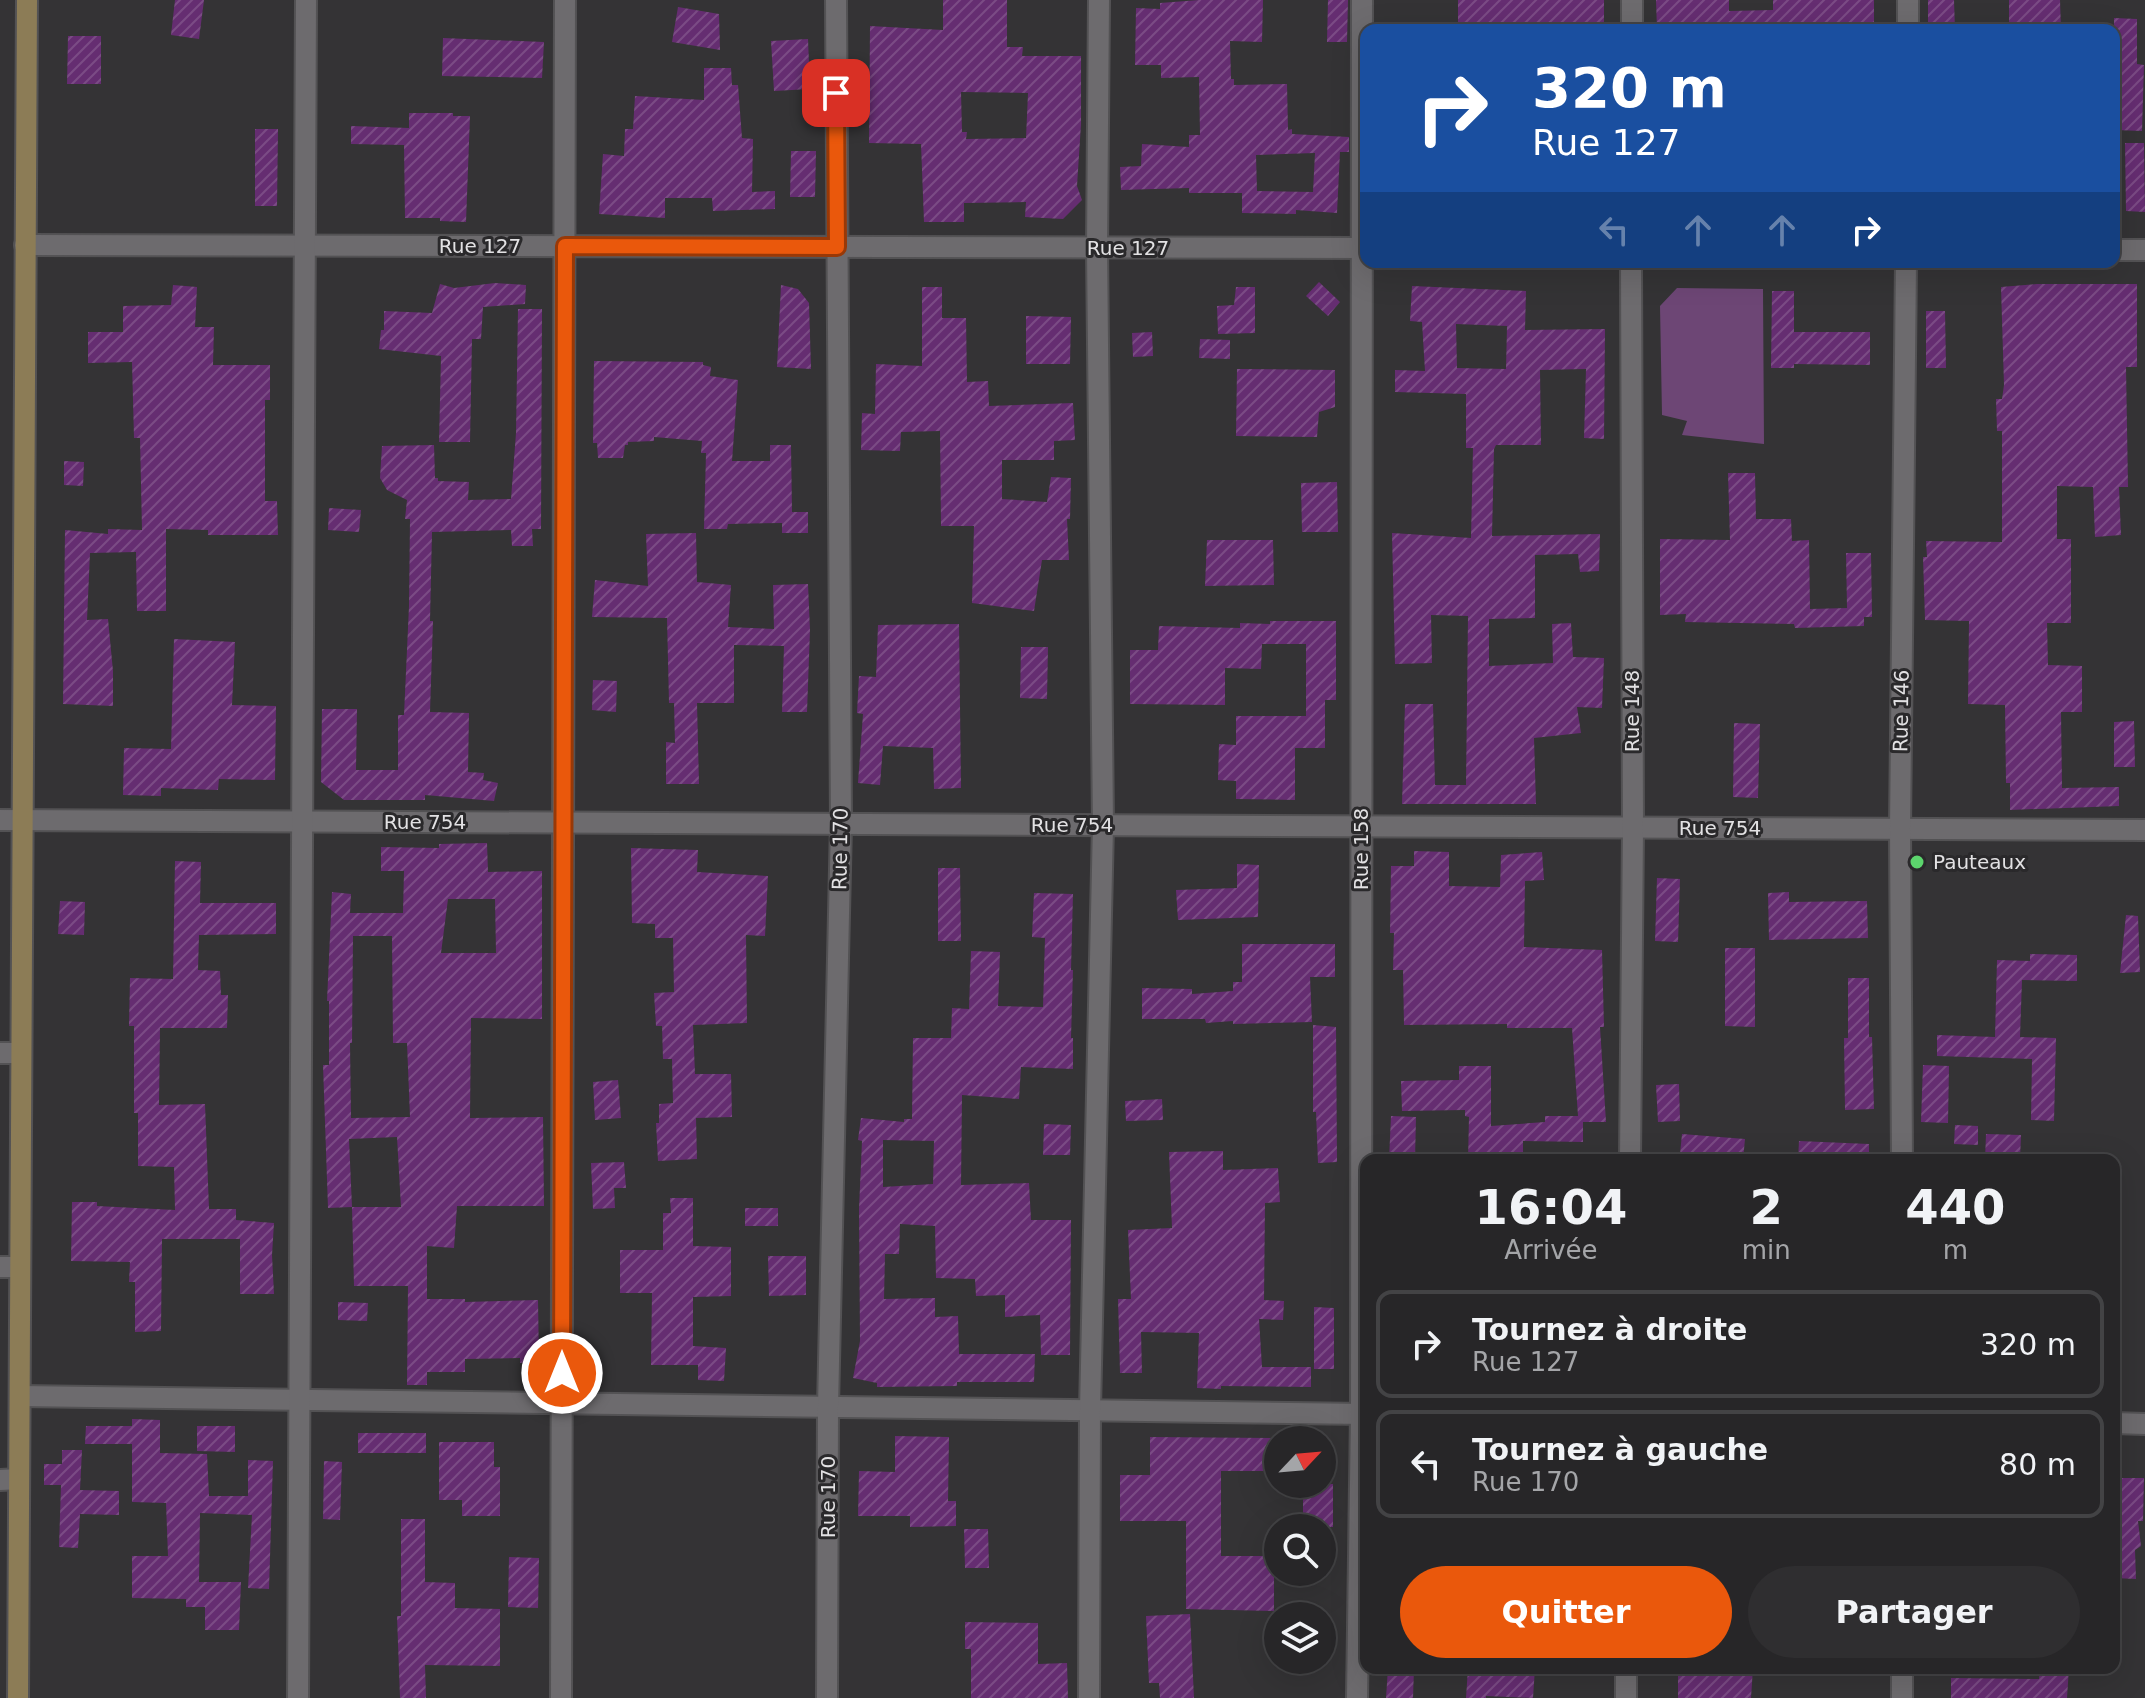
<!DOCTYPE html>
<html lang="fr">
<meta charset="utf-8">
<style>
body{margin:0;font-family:"DejaVu Sans",sans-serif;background:#2f2e30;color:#f1f3f6;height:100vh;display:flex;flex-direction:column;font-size:30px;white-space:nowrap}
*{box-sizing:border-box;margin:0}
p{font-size:26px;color:#a4a5a8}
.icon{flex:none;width:44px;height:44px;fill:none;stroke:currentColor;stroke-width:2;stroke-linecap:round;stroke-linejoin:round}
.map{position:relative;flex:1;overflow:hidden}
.details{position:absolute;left:1360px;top:1154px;width:760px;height:520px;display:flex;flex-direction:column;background:#272628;border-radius:16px;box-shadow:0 8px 32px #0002,0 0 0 2px #434345}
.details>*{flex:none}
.banner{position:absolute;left:1360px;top:24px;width:760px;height:244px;border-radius:16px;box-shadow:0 8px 32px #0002,0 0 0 2px #434345;background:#1a4fa0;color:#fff;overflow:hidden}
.needle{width:52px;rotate:64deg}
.tools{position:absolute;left:1264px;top:1426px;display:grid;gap:16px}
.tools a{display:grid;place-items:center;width:72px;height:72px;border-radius:50%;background:#272628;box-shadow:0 8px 32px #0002,0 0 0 2px #434345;font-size:40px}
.pin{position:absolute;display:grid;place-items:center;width:68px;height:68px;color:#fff;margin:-34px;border-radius:16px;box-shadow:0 4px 12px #0006}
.me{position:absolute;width:88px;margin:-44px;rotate:0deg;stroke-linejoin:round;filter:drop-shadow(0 0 6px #0008)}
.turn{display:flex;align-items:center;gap:28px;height:168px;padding:0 40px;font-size:36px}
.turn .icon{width:104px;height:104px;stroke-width:2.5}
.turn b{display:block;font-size:56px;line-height:68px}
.lanes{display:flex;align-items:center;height:76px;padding:0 40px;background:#0003;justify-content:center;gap:40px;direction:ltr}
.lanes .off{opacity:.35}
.eta{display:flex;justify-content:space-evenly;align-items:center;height:136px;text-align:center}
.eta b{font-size:48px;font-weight:700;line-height:56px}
.cta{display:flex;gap:16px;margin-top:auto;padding:16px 40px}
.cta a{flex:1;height:92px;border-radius:48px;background:#ea580c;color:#fff;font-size:32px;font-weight:700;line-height:92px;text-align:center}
.cta a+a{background:#2f2e30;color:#f1f3f6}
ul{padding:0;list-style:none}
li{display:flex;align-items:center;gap:24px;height:108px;margin:0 16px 12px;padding:0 24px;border:4px solid #434345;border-radius:16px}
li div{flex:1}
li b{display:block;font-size:30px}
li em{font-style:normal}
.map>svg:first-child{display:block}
</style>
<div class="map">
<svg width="2145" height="1698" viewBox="0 0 2145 1698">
<defs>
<pattern id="building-hatch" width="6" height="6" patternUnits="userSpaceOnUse" patternTransform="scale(2)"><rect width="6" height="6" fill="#652d71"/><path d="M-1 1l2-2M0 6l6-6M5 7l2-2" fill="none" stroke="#7b4b85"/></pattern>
</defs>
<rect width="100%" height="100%" fill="#343335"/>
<path fill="#6d4675" d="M1677,288L1763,289L1764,444L1682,435L1687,421L1662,415L1660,306Z"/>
<g fill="url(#building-hatch)" fill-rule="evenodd">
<path d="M175,0H204L199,39L171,35Z"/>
<path d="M943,0H1007V47H1023L1022,56H1081V124L1077,186L1082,200L1063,219L1025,217L1026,202L964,203V222H924L921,144L869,143L870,26L943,30ZM961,92L1028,93L1026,138L966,139L967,132H962Z"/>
<path d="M1199,0H1263L1262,42L1230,41L1231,79H1234V85L1287,84L1288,130L1292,129V134L1349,137V152H1340L1337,213L1296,210V214L1242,213V193H1189V188L1121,190L1120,167L1141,166L1142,144L1189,147V135H1200L1199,77L1161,78V65H1135L1136,8L1160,9V3ZM1315,153L1313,192L1257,191L1256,155Z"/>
<path d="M1328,0H1348L1347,42H1327Z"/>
<rect x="1458" y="0" width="146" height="30"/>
<path d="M1656,0H1729V11L1773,10V0H1874V30H1657Z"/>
<path d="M1928,0H1954L1955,30H1928Z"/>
<path d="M2009,0H2060L2061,30H2009Z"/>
<path d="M678,7L719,14L720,50L672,42Z"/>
<path d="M2114,18L2137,19V64L2144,65L2142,131L2115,130L2117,44H2114Z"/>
<path d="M68,36H101V84H67Z"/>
<path d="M443,38L544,42L542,78L442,76Z"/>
<path d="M808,39L810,89L774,91L771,41Z"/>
<path d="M704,68H731L732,85H738L742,138L753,139L752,192L775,191V209L713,211L712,198H665V218L599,214L603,154L624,156L625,129H633L635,96L704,100Z"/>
<path d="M409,113H453V116H470L466,222L440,221V218H405L404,145L351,144V126L409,128Z"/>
<path d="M255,129H278L277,206H255Z"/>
<path d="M2125,143H2144L2145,212L2126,211Z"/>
<path d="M791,151H816L815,197H790Z"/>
<path d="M1319,282L1340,302L1328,316L1306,296Z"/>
<path d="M495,283L526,285L525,304L483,307L481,339H472L470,442H439L441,356L379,349L381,330H384V311L432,313L440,284L454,288Z"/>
<path d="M2037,284H2137V367H2126L2128,487H2119L2121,535L2095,537L2093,487L2057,486V539H2071V623H2047L2048,665L2082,666V712H2061L2062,788L2119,787V806L2010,810V783H2006L2005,705L1968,704L1969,621L1925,620L1923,557H1927L1926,541L2002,542V431H1997L1996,399H2002L2004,385L2001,287Z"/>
<path d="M173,285L197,287L195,327H214L213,365H270V400H265V501H277L278,535H208V530L166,529V611H137L136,552L90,553L87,620L108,619L113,671V706L63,704L65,530L108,534V529L142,530L140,438H134L132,362L88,363V332H123V306L171,305Z"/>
<path d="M781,285L798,289L809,303L811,369L777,367Z"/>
<path d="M1412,286L1526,291L1525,330L1605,329L1604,439L1584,438L1586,369L1540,370L1541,445H1496L1494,449L1492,536L1600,534L1599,571L1580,572L1578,554L1535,555V618L1489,619V666L1553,663L1552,624L1571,623L1573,657L1604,658L1602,708L1577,707L1581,733L1534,738L1536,804H1402L1405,704H1433L1435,785H1466L1468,616L1431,615L1432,663L1395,664L1392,533L1471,538L1473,448H1466V394L1395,392V370L1425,371L1422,322L1410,321ZM1456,324L1507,326L1506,369L1457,368Z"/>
<path d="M922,287H942V318H966L967,382L988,381L989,406L1073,403L1075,440L1054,441V460H1002V499L1047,502L1051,477L1071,478L1070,519H1067L1069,560H1042L1034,611L972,603L974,526H941L940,431L901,432L900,451L861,450L862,413L875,414L876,364L922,366Z"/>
<path d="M1236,287H1255V333L1218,334L1217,306L1234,305Z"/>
<path d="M1772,291H1794V332H1870V365L1794,364V368H1771Z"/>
<path d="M518,309H542L541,529H532L533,546H512L511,530L432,532L430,621H433L430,712L469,713L468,772L484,773L483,780L498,783L494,801L425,795V800H344L321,782L322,709H357L356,770H398V715H404L409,606L410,519H405L407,500L387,490L380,478L382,446L434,445L435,478H438V481L469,482L468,500L511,499L516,433Z"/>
<path d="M1926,311H1945L1946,368H1926Z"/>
<path d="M1026,316L1071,317L1070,364H1026Z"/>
<path d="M1152,332L1153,356L1133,357L1132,333Z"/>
<path d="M1200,339L1230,340V359L1199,358Z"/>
<path d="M594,361L703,362V365L711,367L710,376L738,380L732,461H770V445H791L792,512H808V533H782V523L728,524L727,529H704L706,453H701L702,441L654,437V441L628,442V445H625L623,458H598L597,443H593Z"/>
<path d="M1237,369L1335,370V407L1319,412L1317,437L1236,436Z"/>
<path d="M64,461L84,462L83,486L64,485Z"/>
<path d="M1728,473H1755L1756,519H1791L1792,541L1809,540L1810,609L1847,608L1846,553H1871L1872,617H1864V626L1795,628L1794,624L1685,622L1686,614L1660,615V539L1730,540Z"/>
<path d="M1337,482L1338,532H1302L1301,483Z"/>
<path d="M329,508L361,510L359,532L328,530Z"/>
<path d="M696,533L697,582L731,585L728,627L774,629L773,585L808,584L810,630L807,712H782L784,646L734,645V703H697L699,784H666V742L675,743L674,703H669L667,618L592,617L595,580L648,586L646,534Z"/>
<path d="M1207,540H1273L1274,585L1205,586Z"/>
<path d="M1270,621H1336V700H1325V748H1295V800L1236,799V781L1218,780L1219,744L1236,745V716H1306V644H1262L1261,669L1225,668V705L1130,704V650H1158L1159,626L1240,628V623L1270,624Z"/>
<path d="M959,624L961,788L934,789L933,748L883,746L880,785L858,783L863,714L857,713L859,676L876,677L878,625Z"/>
<path d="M174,639L235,642L232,705L276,706L275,780L219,779L218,790L161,788V796L123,795L124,748L171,749Z"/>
<path d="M1021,647H1048L1047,699L1020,698Z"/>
<path d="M593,680L617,681L616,712L592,710Z"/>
<path d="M2134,721L2135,767H2114V722Z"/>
<path d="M1734,723L1760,724L1758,798L1733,797Z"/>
<path d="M487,843L488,872L542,871V1019L471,1018L470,1118L543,1117L544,1206H457L454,1248L427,1246V1299H465V1302L538,1300L539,1362L520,1363V1358L465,1359V1372H427V1385H407L408,1286H354L352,1207L328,1208L323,1065H329V1001H327L332,892L351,894L350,913H403L404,871H381V847L439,848V844ZM448,899H495L496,953H441ZM353,936H392L393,1043H407L410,1117L351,1118L350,1043H352ZM397,1137L401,1207H352L349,1139Z"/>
<path d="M631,848L698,850L697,872L768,876L765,936L746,935L747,1023L693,1025L695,1074H731L732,1117L696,1118L697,1159L658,1161L656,1123H659V1104L673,1103L672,1059H663L662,1026H656L654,993L674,992L673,938H655V924L632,923Z"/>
<path d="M1414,851L1449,852V886L1500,887L1501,855L1542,852L1544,880L1525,881L1524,947L1602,950L1604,1027H1600L1606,1122H1583V1142L1523,1141V1160H1468L1469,1117L1465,1116V1110L1402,1111L1401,1081L1459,1080V1066H1491V1126L1545,1122V1116H1578L1572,1028H1507V1024L1404,1025L1403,970H1393L1394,933H1390L1391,866H1414Z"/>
<path d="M175,861L201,862L200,903H276V934L199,935L198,970L220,971L221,995H228L227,1028H160L159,1105L205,1104L209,1209H236V1220L274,1223L272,1255L274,1294H240V1239H162L161,1331L135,1332V1282H129L130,1262L71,1261L72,1202H97V1206L175,1210L174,1167L138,1166V1113H134V1026H129L130,978L173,979Z"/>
<path d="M1237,864L1259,865L1258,917L1178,920L1176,890L1237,888Z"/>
<path d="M938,868H960L961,941H938Z"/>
<path d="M1657,878L1680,879L1678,942L1655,941Z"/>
<path d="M1789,892V902L1867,901L1868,938L1769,940L1768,893Z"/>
<path d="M1034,893L1073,894L1071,970H1073L1071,1038H1073V1069L1021,1067L1019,1099L962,1095L961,1185L1029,1183L1031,1220H1071L1070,1355H1041L1040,1315L1005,1317V1295L976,1296L975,1279L936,1278L935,1226L900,1224L899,1254H885L884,1299L935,1298V1317L958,1316L959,1354H1035L1034,1382H957V1386L877,1387V1383L853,1378L860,1341L859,1209L862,1141L858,1140L861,1118L904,1122V1119H912L913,1038H951L952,1008L969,1009L971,951L1000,952L998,1006L1043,1007L1045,938L1032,937ZM883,1140L934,1141L933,1184L883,1187Z"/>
<path d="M60,901L85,902L84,935L58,934Z"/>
<path d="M2126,915L2138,916L2140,972L2120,973Z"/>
<path d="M1242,944H1335V977H1310L1312,1022L1233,1024V1021L1206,1023L1205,1019H1142V988L1192,989V994L1233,991V982H1242Z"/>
<path d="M1725,948H1755V1027L1725,1026Z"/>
<path d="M2030,954L2077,955V981L2022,980L2020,1037L2056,1038L2054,1121L2031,1120L2032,1059L1937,1056V1035L1995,1037L1997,960L2030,961Z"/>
<path d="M1848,978H1869V1037H1872L1874,1109L1845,1110L1844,1038H1848Z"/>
<path d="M1313,1025L1336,1027L1337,1162L1318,1163L1316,1112H1313Z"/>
<path d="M1923,1065L1949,1066L1948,1123L1921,1122Z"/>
<path d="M618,1080L621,1118L595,1120L593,1082Z"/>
<path d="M1679,1084L1680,1121L1658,1122L1656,1085Z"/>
<path d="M1162,1099L1163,1120L1126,1121L1125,1101Z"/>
<path d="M1391,1116L1416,1117L1415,1160H1389Z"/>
<path d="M1044,1124L1071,1125L1070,1155H1043Z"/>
<path d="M1955,1125L1978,1126V1145L1954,1144Z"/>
<path d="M1682,1134L1745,1139L1743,1160H1699L1700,1156L1680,1154Z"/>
<path d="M1986,1134L2021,1135L2020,1160H1985Z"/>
<path d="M1799,1141L1869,1144V1160H1798Z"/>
<path d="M1223,1151V1170L1278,1168L1280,1202L1265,1203L1264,1300L1284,1301L1283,1320L1259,1319L1262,1367H1311V1387L1221,1386V1389L1197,1388L1199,1333L1141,1332L1142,1373H1120L1118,1299H1131L1128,1230L1172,1228L1169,1152Z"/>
<path d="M624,1162L626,1188H614L615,1208L593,1209L591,1163Z"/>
<path d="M670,1198H693V1246L731,1247V1296L693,1297V1346L726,1348L724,1381L698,1380V1365H651L652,1293H620V1250H663V1213H671Z"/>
<rect x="745" y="1208" width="33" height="18"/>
<path d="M768,1256H806V1295L769,1296Z"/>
<path d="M338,1302L368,1303L367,1321L338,1320Z"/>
<path d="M1314,1307L1334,1308V1369H1314Z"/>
<path d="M132,1419L160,1420V1453L207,1454L209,1496H248V1460L273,1461L269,1589L248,1588L252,1515L200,1513L199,1582H241L239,1630H205V1607H186V1599L132,1598V1556H168L166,1503L132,1502V1444H85L86,1426H132Z"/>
<path d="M197,1426H235V1452L197,1451Z"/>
<rect x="358" y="1433" width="68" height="20"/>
<path d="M895,1436L949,1437L948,1501H956V1526L910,1527V1516H858L859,1471L895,1472Z"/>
<path d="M1150,1437L1278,1438V1471H1221V1556H1274V1611L1186,1609V1521H1120V1475H1150Z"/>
<path d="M439,1442H494V1467H500V1516H462V1500H439Z"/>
<path d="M62,1450H82L80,1490L119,1491V1515L80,1514L78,1548L59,1547L61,1485H44V1464H62Z"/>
<path d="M324,1461L342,1462L340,1520L323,1519Z"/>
<path d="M2114,1478H2144L2143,1521H2138L2141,1546L2135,1550L2136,1579L2114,1578Z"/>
<rect x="1303" y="1484" width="30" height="43"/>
<path d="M401,1519H425V1582L455,1583V1608L500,1609V1666L425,1665L426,1698H400L397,1616H401Z"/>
<path d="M964,1529H988L989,1568H965Z"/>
<path d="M509,1557L539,1558L538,1608L508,1607Z"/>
<path d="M1190,1614L1194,1698H1160L1159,1683H1149L1146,1616Z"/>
<path d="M965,1622L1038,1623V1664L1067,1663L1068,1698H971V1649H965Z"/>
<path d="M1388,1668H1414L1413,1698H1386Z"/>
<path d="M1468,1668H1535L1533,1698L1486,1696V1698H1466Z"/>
<path d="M1678,1668H1753L1751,1698H1678Z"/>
<path d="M2040,1668H2069L2067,1698H1951V1678L2039,1679Z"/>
</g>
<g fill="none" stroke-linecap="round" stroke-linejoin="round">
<defs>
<g id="street">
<path d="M1632,30V0"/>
<path d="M1908,30V0"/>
<path d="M25,245L1366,248"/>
<path d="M2114,250H2145"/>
<path d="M0,820L2145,830"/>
<path d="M0,1053H21"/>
<path d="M1630,1160L1633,827L1631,262"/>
<path d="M1902,1160L1900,829L1906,262"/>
<path d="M0,1267H20"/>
<path d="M20,1396L1366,1414"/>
<path d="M2114,1423L2145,1424"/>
<path d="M0,1480L19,1479"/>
<path d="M298,1698L306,0"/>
<path d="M561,1698L565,0"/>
<path d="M827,1698L828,1407L841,824L836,0"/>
<path d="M1089,1698L1090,1410L1103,825L1097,248L1099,0"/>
<path d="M1357,1698L1361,1414L1362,0"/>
<path d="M1626,1698V1668"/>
<path d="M1902,1698V1668"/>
</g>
<path id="secondary" d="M18,1698L27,0"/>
</defs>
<use href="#street" stroke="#535254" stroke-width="24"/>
<use href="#secondary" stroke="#535254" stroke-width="24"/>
<use href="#street" stroke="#6d6b6e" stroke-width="20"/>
<use href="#secondary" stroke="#8c7c56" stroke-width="20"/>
</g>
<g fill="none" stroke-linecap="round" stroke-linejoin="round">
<defs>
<path id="route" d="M562,1373L565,246L837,247L836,93"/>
</defs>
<use href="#route" stroke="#983908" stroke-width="20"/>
<use href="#route" stroke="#ea580c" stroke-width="14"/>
</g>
<circle fill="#5cd56d" stroke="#2a292b" stroke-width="3" cx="1917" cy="862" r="8"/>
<g text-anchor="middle" stroke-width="6" stroke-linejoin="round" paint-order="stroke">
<g font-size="20" fill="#e2e1e3" stroke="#2a292b">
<text x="480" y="253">Rue 127</text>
<text x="1128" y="255">Rue 127</text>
<text transform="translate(1632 711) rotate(-90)" y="7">Rue 148</text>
<text transform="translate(1901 711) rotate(-89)" y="7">Rue 146</text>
<text x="425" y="829">Rue 754</text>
<text x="1072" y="832">Rue 754</text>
<text x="1720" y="835">Rue 754</text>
<text transform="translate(840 849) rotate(-89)" y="7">Rue 170</text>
<text transform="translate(1361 849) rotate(-90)" y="7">Rue 158</text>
<text transform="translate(828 1497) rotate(-90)" y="7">Rue 170</text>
</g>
<g font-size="20" fill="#e2e1e3" stroke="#2a292b" text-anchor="start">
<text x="1933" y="869">Pauteaux</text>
</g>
</g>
</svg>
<div class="tools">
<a><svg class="needle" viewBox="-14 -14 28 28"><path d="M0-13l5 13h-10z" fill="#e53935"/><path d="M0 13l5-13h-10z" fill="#a4a5a8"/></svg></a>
<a><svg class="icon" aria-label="search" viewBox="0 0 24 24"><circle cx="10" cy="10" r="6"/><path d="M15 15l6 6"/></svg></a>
<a><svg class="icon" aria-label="layers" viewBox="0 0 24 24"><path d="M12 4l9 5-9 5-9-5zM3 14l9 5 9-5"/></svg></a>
</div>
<div class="pin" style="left:836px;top:93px;background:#d93025"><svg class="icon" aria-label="arrive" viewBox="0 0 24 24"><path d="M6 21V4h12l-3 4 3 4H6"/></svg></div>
<svg class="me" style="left:562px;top:1373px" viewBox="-20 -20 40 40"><circle r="17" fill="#ea580c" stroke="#fff" stroke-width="3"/><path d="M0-11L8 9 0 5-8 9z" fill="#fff"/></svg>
<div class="banner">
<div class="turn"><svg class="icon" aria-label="right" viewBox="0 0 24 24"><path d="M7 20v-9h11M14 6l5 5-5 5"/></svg><div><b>320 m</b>Rue 127</div></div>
<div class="lanes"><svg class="icon off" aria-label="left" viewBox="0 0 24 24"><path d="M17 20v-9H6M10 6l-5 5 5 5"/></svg><svg class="icon off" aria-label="ahead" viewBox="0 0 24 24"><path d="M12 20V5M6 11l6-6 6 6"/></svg><svg class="icon off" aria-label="ahead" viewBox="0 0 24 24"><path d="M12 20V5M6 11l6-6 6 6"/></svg><svg class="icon" aria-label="right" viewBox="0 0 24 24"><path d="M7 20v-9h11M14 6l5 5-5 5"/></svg></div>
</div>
<section class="details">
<div class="eta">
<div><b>16:04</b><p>Arrivée</p></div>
<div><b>2</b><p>min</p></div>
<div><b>440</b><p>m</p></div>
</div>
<ul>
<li><svg class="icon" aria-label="right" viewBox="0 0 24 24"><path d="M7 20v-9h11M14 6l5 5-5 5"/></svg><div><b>Tournez à droite</b><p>Rue 127</p></div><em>320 m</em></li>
<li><svg class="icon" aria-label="left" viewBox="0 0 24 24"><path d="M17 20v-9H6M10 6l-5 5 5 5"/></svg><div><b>Tournez à gauche</b><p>Rue 170</p></div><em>80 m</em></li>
</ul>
<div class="cta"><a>Quitter</a><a>Partager</a></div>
</section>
</div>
